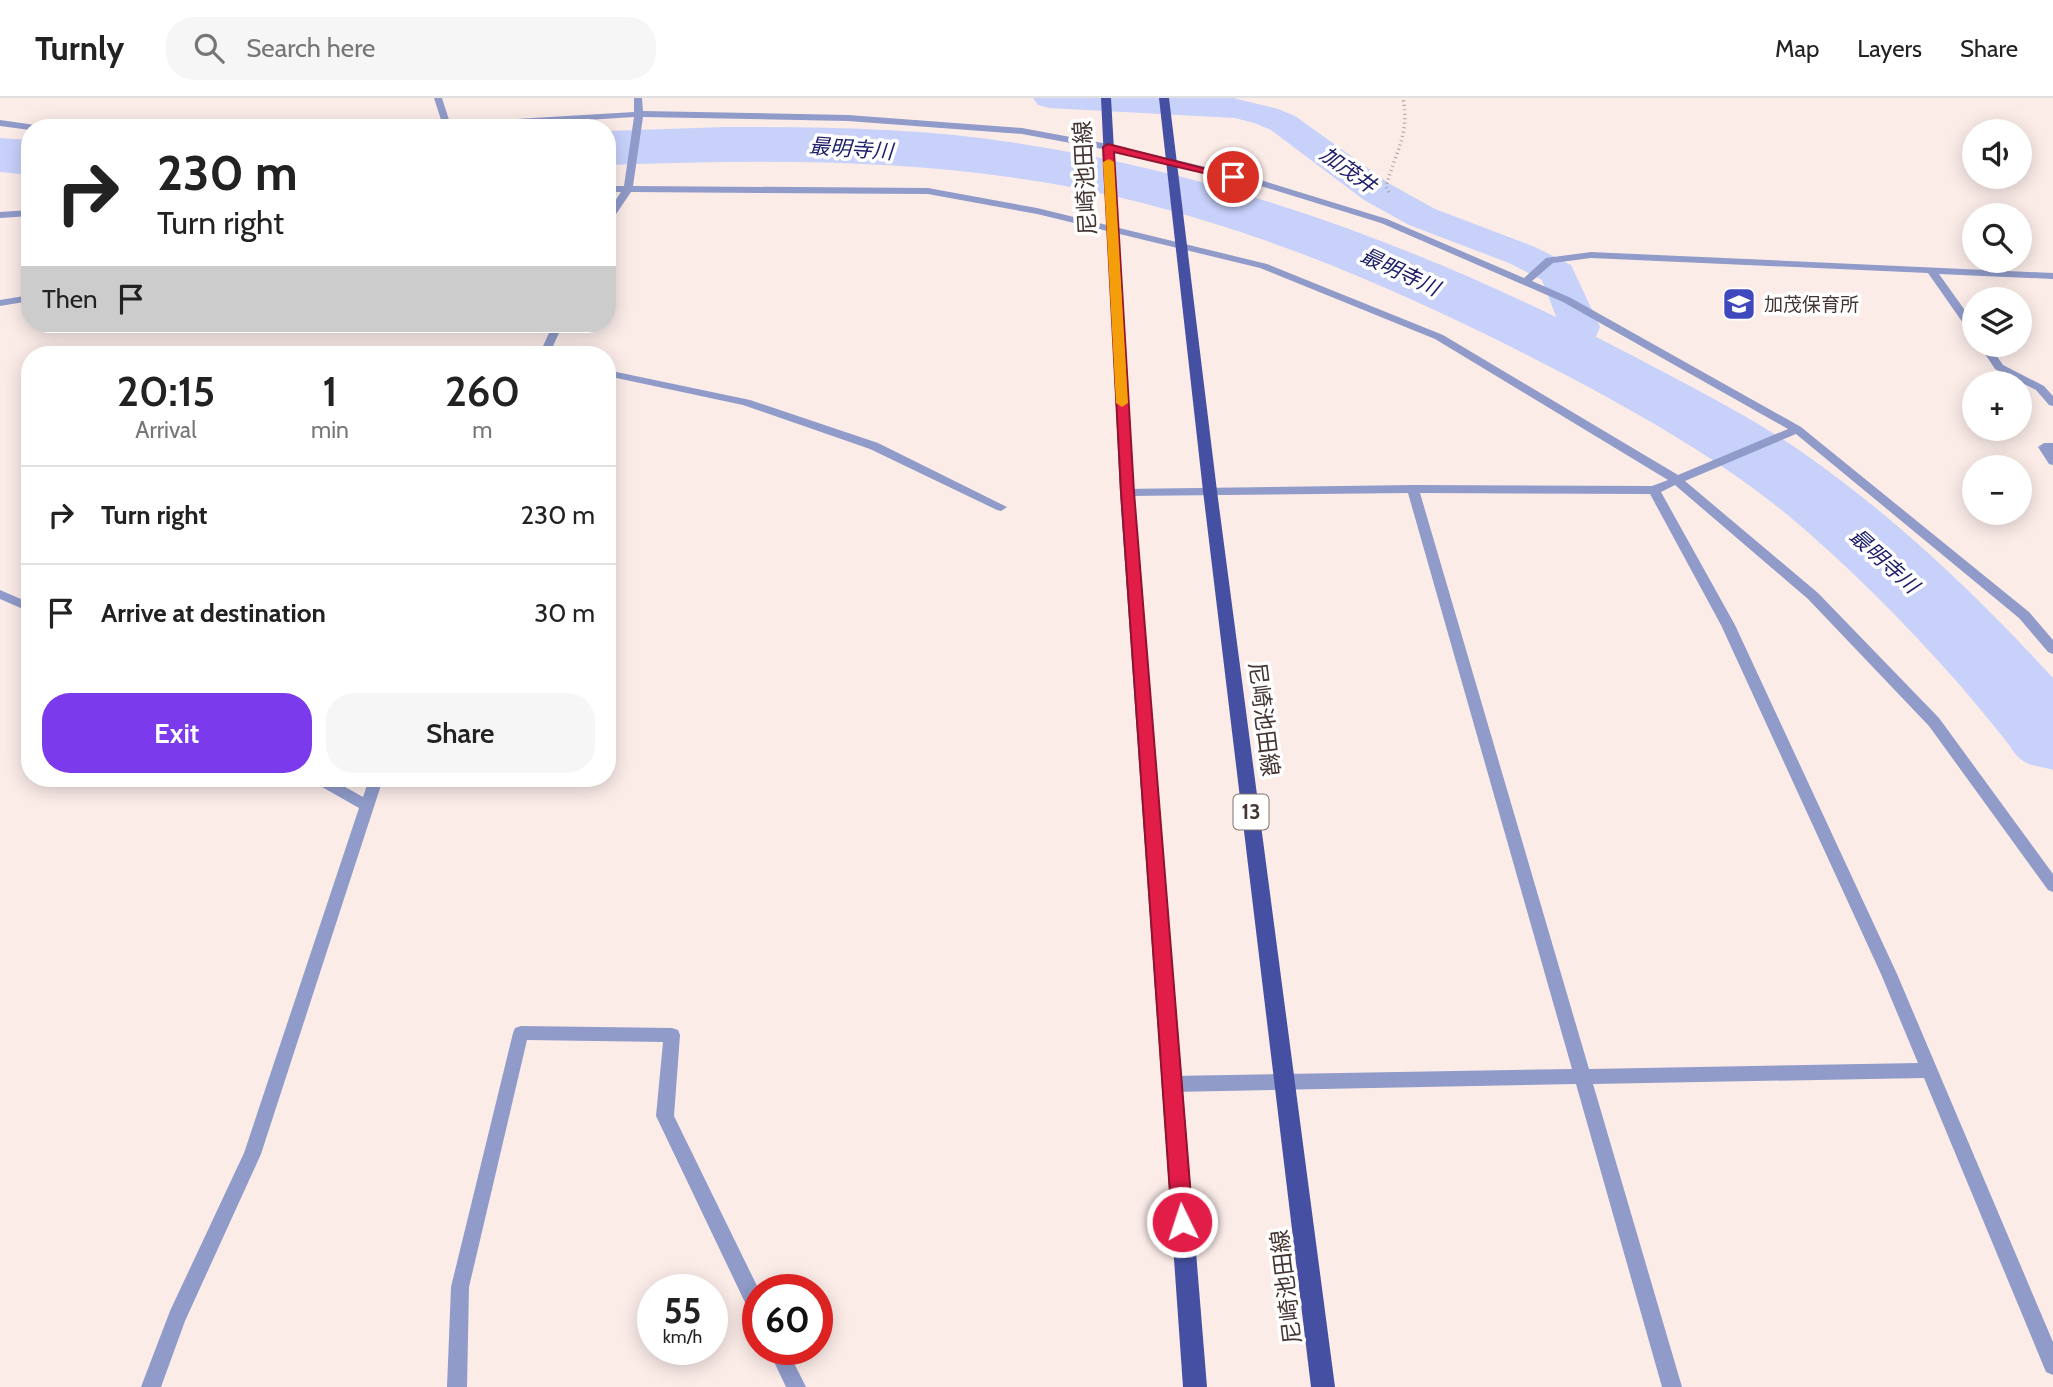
<!DOCTYPE html>
<meta charset="utf-8">
<style>
body{margin:0;font-family:Cabin,"Noto Sans JP",sans-serif;background:#f6f6f6;color:#222;height:100vh;display:flex;flex-direction:column;font-size:26px;white-space:nowrap}
*{box-sizing:border-box;margin:0}
p{font-size:23px;color:#767676}
.icon{flex:none;width:38px;height:38px;fill:none;stroke:currentColor;stroke-width:2;stroke-linecap:round;stroke-linejoin:round}
.map{position:relative;flex:1;overflow:hidden}
.panel{position:absolute;left:21px;top:248px;width:595px;height:441px;display:flex;flex-direction:column;background:#fff;border-radius:28px;box-shadow:0 4px 18px #0003}
.panel>*{flex:none}
.hud{position:absolute;left:21px;top:21px;width:595px;height:214px;border-radius:28px;box-shadow:0 4px 18px #0003;background:#fff;color:#222;overflow:hidden}
.controls{position:absolute;left:1962px;top:21px;display:grid;gap:14px}
.controls a{display:grid;place-items:center;width:70px;height:70px;border-radius:50%;background:#fff;box-shadow:0 4px 18px #0003;font-size:35px}
.speed{position:absolute;left:637px;top:1176px;display:flex;gap:14px;font-size:35px;font-weight:700;text-align:center}
.speed>*{display:grid;place-content:center;width:91px;height:91px;border-radius:50%;background:#fff;box-shadow:0 4px 18px #0003;line-height:1}
.speed small{font-size:18px;font-weight:400}
.speed .limit{border:10px solid #d22;background:#fff;color:#111}
.pin{position:absolute;display:grid;place-items:center;width:60px;height:60px;color:#fff;margin:-30px;border:4px solid #fff;border-radius:50%;box-shadow:0 2px 7px #0007}
.me{position:absolute;width:77px;margin:-38px;rotate:356deg;stroke-linejoin:round;filter:drop-shadow(0 0 5px #0008)}
.turn{display:flex;align-items:center;gap:24px;height:147px;padding:0 21px;font-size:32px}
.turn .icon{width:91px;height:91px;stroke-width:2.5}
.turn b{display:block;font-size:49px;line-height:60px}
.then{display:flex;align-items:center;height:66px;padding:0 21px;background:#0003;gap:14px;font-size:26px}
.eta{display:flex;justify-content:space-evenly;align-items:center;height:119px;text-align:center}
.eta b{font-size:42px;font-weight:600;line-height:49px}
.cta{display:flex;gap:14px;margin-top:auto;padding:14px 21px}
.cta a{flex:1;height:80px;border-radius:28px;background:#7c3aed;color:#fff;font-size:28px;font-weight:600;line-height:80px;text-align:center}
.cta a+a{background:#f6f6f6;color:#222}
ul{padding:0;list-style:none}
li{display:flex;align-items:center;gap:21px;height:98px;padding:0 21px;border-top:2px solid #e0e0e0}
li div{flex:1}
li b{display:block;font-size:26px}
li em{font-style:normal}
header{display:flex;align-items:center;gap:42px;box-sizing:border-box;height:98px;padding:0 35px;background:#fff;border-bottom:2px solid #e0e0e0}
header strong{font-size:33px}
nav{display:flex;gap:38px;margin-inline-start:auto;font-size:24px}
.search{width:490px;height:63px;background:#f6f6f6;display:flex;align-items:center;gap:18px;box-sizing:border-box;padding:0 24px;border-radius:28px;color:#767676;font-size:26px}
.map>svg:first-child{display:block}
</style>
<header>
<strong>Turnly</strong>
<div class="search"><svg class="icon" aria-label="search" viewBox="0 0 24 24"><circle cx="10" cy="10" r="6"/><path d="M15 15l6 6"/></svg>Search here</div>
<nav><a>Map</a><a>Layers</a><a>Share</a></nav>
</header>
<div class="map">
<svg width="2053" height="1289" viewBox="0 0 2053 1289">
<rect width="100%" height="100%" fill="#fbece8"/>
<g fill="none" stroke-linecap="round" stroke-linejoin="round">
<path fill="#c7d1fa" fill-rule="evenodd" d="M1033,0H1233L1278,11L1295,18L1390,86L1435,111L1535,149L1571,167L1600,229L1586,262L1572,265L1558,262L1552,253L1560,229L1542,182L1509,165L1409,127L1364,102L1271,32L1254,25L1235,20L1049,10L1038,7Z"/>
<g fill="#c7d1fa" fill-rule="evenodd">
<path d="M725,29C824,29 924,30 1022,46C1238,79 1444,158 1637,260C1691,289 1748,317 1799,352C1893,417 1976,496 2053,580V672C2044,669 2029,668 2022,662C2016,659 2011,649 2006,643C1991,624 1975,605 1959,586C1905,525 1847,466 1784,414C1706,351 1615,302 1525,256C1366,175 1195,105 1016,80C881,60 744,62 607,67V33Z"/>
<path d="M0,40L30,42V77L0,74Z"/>
</g>
<path stroke="#ac9e9a" stroke-width="3.5" stroke-dasharray="1 3.5" stroke-linecap="butt" d="M1389,94L1386,89C1395,54 1410,38 1403,0"/>
<g fill="#909bca" fill-rule="evenodd">
<path d="M434,0H442L450,25L634,14V0H642L643,13L848,17L1022,30L1108,46L1257,81L1387,121L1524,180L1546,160L1591,154L2053,175V181L1939,176L1974,225V236L1970,235L1928,175L1591,160L1553,165L1532,183L1571,200L1801,329L2029,514L2053,542V556L2048,554L2019,520L1796,336L1685,383L1818,495L1939,620L2053,776V794L2048,792L1929,628L1808,501L1675,387L1661,394L1735,527L1897,876L2053,1244V1277L2046,1274L1924,980L1593,986L1682,1289H1662L1576,986L1172,994L1166,991L1164,986L1166,981L1172,978L1572,971L1408,395L1127,398L1121,394L1123,391L1413,387L1652,388L1668,382L1435,241L1260,170L1037,116L928,96L631,94L610,125L607,126V115L621,94H607V88H624L634,19L458,30H406L410,27L442,25ZM643,19L848,23L1022,36L1108,52L1251,85L1381,125L1563,204L1788,331L1678,377L1443,237L1267,166L1037,110L928,90L633,88ZM1420,395L1650,396L1721,527L1881,876L1918,965L1589,971Z"/>
<path d="M0,22L35,27L39,30H30V32L0,28Z"/>
<path d="M30,112V118L0,120V114Z"/>
<path d="M30,197V203L0,208V202Z"/>
<path d="M553,226H563L549,257H539Z"/>
<path d="M1979,247H1989L2003,267L2044,288L2053,298V308L2049,307L2036,292L1995,271Z"/>
<path d="M607,272L750,302L878,345L1007,409L1001,413L997,412L870,351L743,307L607,278Z"/>
<path d="M2044,345H2053V367L2049,366L2038,349Z"/>
<path d="M0,492L30,505V514L0,501Z"/>
<path d="M313,681H331L363,699L369,681H383L261,1056L185,1223L161,1289H141L170,1213L244,1055L359,710L315,685Z"/>
<path d="M521,928L672,930L678,932L680,937L674,1018L759,1192L758,1219L751,1217L656,1018L663,944L527,942L469,1189L467,1289H447L451,1189L513,935L515,930Z"/>
<path d="M768,1251H787L806,1289H786Z"/>
</g>
<g fill="#4550a3" fill-rule="evenodd">
<path d="M1101,0H1111L1134,394L1207,1289H1183L1120,394Z"/>
<path d="M1159,0H1169L1217,393L1335,1289H1311L1203,393Z"/>
</g>
</g>
<path fill="#e11d48" stroke="#92132f" stroke-width="2" d="M1108,46L1238,79L1233,82L1114,54L1134,394L1193,1124L1190,1131L1182,1134L1175,1131L1172,1124L1121,394L1103,49Z"/>
<path fill="#f59e0b" d="M1109,61L1114,64L1128,305L1122,309L1116,305L1103,64Z"/>
<defs>
<symbol id="school-square" viewBox="-11 -11 22 22"><rect x="-9" y="-9" width="18" height="18" rx="4" fill="#4048bd" stroke="#fff"/><path d="M0-5L7-2L0 1L-7-2ZM-4 1L0 2.5L4 1V4Q0 6-4 4Z" fill="#fff"/></symbol>
</defs>
<g fill-rule="evenodd">
<use href="#school-square" x="1720" y="187" width="38" height="38"/>
</g>
<g text-anchor="middle" stroke-width="7" stroke-linejoin="round" paint-order="stroke">
<g font-size="19" fill="#443632" stroke="#fff" text-anchor="start">
<text x="1764" y="213">加茂保育所</text>
</g>
<g font-size="21" font-style="italic" fill="#1e206b" stroke="#fff">
<text transform="translate(851 51) rotate(4)" y="7">最明寺川</text>
<text transform="translate(1348 72) rotate(36)" y="7">加茂井</text>
<text transform="translate(1400 174) rotate(25)" y="7">最明寺川</text>
<text transform="translate(1884 463) rotate(42)" y="7">最明寺川</text>
</g>
<rect fill="#fff" stroke="#7c7270" stroke-width="2" x="1233.5" y="696.5" width="35" height="35" rx="5"/>
<g font-size="21" font-weight="bold" fill="#443632">
<text x="1251" y="721">13</text>
</g>
<g font-size="23" fill="#443632" stroke="#fff">
<text transform="translate(1085 80) rotate(-93)" y="8">尼崎池田線</text>
<text transform="translate(1264 621) rotate(83)" y="8">尼崎池田線</text>
<text transform="translate(1286 1189) rotate(-97)" y="8">尼崎池田線</text>
</g>
</g>
</svg>
<div class="controls">
<a><svg class="icon" aria-label="sound" viewBox="0 0 24 24"><path d="M4 9h4l5-4v14l-5-4H4zM17 9q2 3 0 6"/></svg></a>
<a><svg class="icon" aria-label="search" viewBox="0 0 24 24"><circle cx="10" cy="10" r="6"/><path d="M15 15l6 6"/></svg></a>
<a><svg class="icon" aria-label="layers" viewBox="0 0 24 24"><path d="M12 4l9 5-9 5-9-5zM3 14l9 5 9-5"/></svg></a>
<a>+</a>
<a>−</a>
</div>
<div class="speed"><div>55<small>km/h</small></div><div class="limit">60</div></div>
<div class="pin" style="left:1233px;top:79px;background:#d93025"><svg class="icon" aria-label="arrive" viewBox="0 0 24 24"><path d="M6 21V4h12l-3 4 3 4H6"/></svg></div>
<svg class="me" style="left:1182px;top:1124px" viewBox="-20 -20 40 40"><circle r="17" fill="#e11d48" stroke="#fff" stroke-width="3"/><path d="M0-11L8 9 0 5-8 9z" fill="#fff"/></svg>
<div class="hud">
<div class="turn"><svg class="icon" aria-label="right" viewBox="0 0 24 24"><path d="M7 20v-9h11M14 6l5 5-5 5"/></svg><div><b>230 m</b>Turn right</div></div>
<div class="then">Then<svg class="icon" aria-label="arrive" viewBox="0 0 24 24"><path d="M6 21V4h12l-3 4 3 4H6"/></svg></div>
</div>
<section class="panel">
<div class="eta">
<div><b>20:15</b><p>Arrival</p></div>
<div><b>1</b><p>min</p></div>
<div><b>260</b><p>m</p></div>
</div>
<ul>
<li><svg class="icon" aria-label="right" viewBox="0 0 24 24"><path d="M7 20v-9h11M14 6l5 5-5 5"/></svg><div><b>Turn right</b></div><em>230 m</em></li>
<li><svg class="icon" aria-label="arrive" viewBox="0 0 24 24"><path d="M6 21V4h12l-3 4 3 4H6"/></svg><div><b>Arrive at destination</b></div><em>30 m</em></li>
</ul>
<div class="cta"><a>Exit</a><a>Share</a></div>
</section>
</div>
